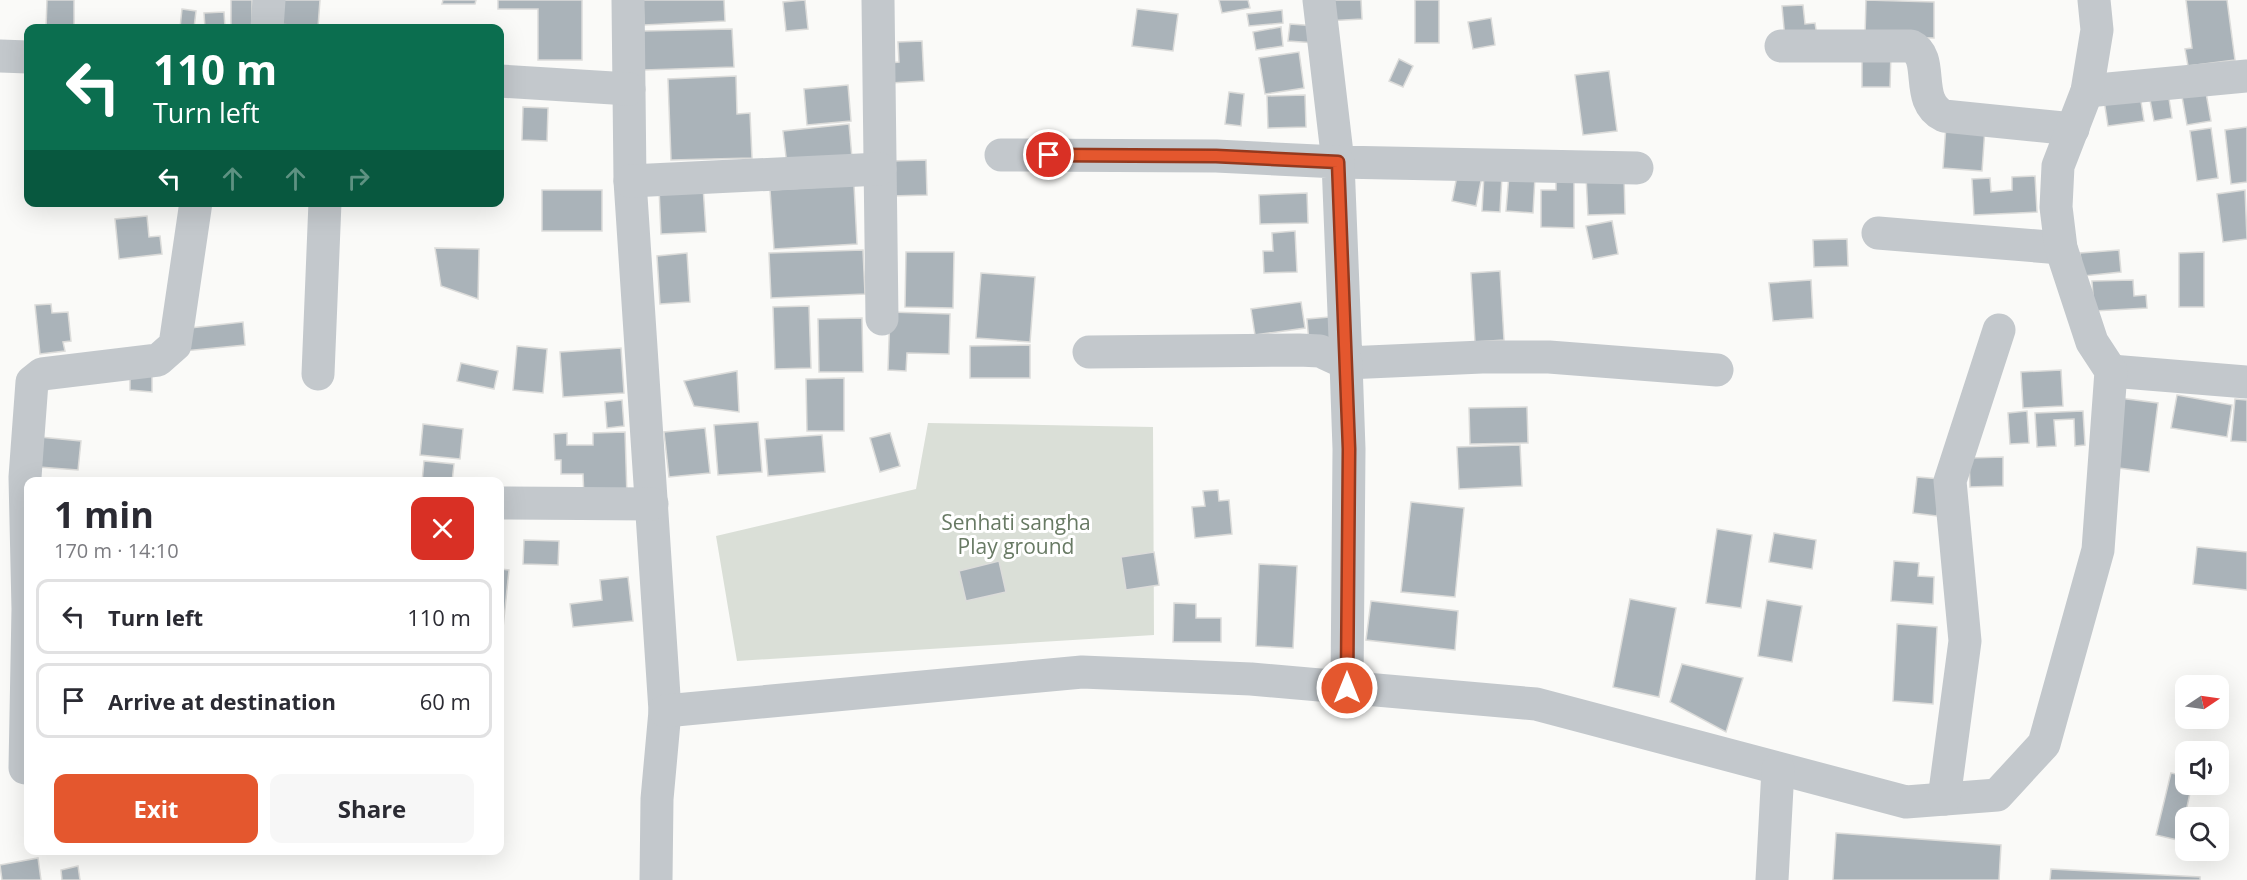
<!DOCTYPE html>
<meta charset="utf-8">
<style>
body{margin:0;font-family:"Open Sans",sans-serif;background:#f7f7f7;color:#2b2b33;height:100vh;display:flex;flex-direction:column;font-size:22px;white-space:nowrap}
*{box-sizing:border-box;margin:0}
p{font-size:20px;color:#7c7c81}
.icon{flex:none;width:33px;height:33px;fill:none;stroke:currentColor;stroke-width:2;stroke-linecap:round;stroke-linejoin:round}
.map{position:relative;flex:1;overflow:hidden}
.drawer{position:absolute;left:24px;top:477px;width:480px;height:378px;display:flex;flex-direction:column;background:#fff;border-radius:12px;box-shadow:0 6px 24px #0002}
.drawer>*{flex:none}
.guide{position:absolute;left:24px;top:24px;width:480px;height:183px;border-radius:12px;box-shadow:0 6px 24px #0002;background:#0b6e4f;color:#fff;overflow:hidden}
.needle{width:39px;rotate:77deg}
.fabs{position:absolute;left:2175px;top:675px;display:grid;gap:12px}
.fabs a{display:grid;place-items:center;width:54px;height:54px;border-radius:12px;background:#fff;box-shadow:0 6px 24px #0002;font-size:30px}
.pin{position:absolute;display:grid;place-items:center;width:51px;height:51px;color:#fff;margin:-26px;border:3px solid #fff;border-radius:50%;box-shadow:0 2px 6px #0007}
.me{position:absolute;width:66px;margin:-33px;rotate:0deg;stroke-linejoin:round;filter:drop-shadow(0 0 4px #0008)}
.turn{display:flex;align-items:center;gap:21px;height:126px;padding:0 30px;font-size:27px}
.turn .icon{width:78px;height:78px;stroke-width:2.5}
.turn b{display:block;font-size:42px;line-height:51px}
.lanes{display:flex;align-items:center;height:57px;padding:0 30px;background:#0003;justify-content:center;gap:30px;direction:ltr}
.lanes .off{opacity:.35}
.round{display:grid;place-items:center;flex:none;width:63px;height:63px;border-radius:12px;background:#f7f7f7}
.overview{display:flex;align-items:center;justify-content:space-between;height:102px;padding:0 30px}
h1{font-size:36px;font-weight:700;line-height:45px}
.button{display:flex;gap:12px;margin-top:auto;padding:12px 30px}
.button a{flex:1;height:69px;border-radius:12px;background:#e4572e;color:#fff;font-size:24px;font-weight:700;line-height:69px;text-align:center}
.button a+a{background:#f7f7f7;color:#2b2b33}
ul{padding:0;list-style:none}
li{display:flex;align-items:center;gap:18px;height:75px;margin:0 12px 9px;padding:0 18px;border:3px solid #e1e1e2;border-radius:12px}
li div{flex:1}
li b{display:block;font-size:22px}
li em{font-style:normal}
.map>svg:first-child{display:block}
</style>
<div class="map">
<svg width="2247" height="880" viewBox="0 0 2247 880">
<rect width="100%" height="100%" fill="#fafaf8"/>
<path fill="#dadfd7" d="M928,423L1153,427L1154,635L737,661L716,536L916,489Z"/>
<g fill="#aab3b9" stroke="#dcdcda" stroke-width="1.5">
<path d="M47,0H74V28H46Z"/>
<rect x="231" y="0" width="21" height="28"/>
<path d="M279,0H320L318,27L277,24Z"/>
<path d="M443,0H476L475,4H442Z"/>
<path d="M498,0H582V60H538V9H498Z"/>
<path d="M643,0H724L725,21L644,25Z"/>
<path d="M805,0L808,29L786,31L783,2Z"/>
<path d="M1219,0H1248L1250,8L1222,13Z"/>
<path d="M1325,0H1361L1362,19L1326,21Z"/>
<rect x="1415" y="0" width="24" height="43"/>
<path d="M1866,0L1934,2V38L1865,36Z"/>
<path d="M2186,0H2227L2235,60L2188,66L2185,49L2192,48Z"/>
<path d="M1803,5L1805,24L1815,23L1817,36L1785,39L1782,6Z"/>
<path d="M182,9L196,11L194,28H180Z"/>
<path d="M1137,9L1178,14L1173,51L1132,46Z"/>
<path d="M1282,10L1283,23L1249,26L1247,14Z"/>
<path d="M224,12L225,28H205L204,13Z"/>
<path d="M1491,18L1495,45L1473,49L1468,22Z"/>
<path d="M1290,24L1318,26L1316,43L1288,41Z"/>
<path d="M1281,27L1283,46L1256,50L1253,32Z"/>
<path d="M732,29L734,67L644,70L643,31Z"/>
<path d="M922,41L924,81L890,83L889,63L899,62L898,42Z"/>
<path d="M1299,52L1304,88L1265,94L1259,58Z"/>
<path d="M1862,52H1891L1890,87H1862Z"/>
<path d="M1399,59L1413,66L1403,87L1389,81Z"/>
<path d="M1609,71L1617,131L1583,135L1575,75Z"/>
<path d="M736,76L737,114L750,113L752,158L671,160L668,79Z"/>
<path d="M848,85L851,121L807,125L804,89Z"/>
<path d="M2205,87L2211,121L2187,125L2181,91Z"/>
<path d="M1229,92L1244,94L1241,126L1225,124Z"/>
<path d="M2168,92L2172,118L2154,121L2149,95Z"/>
<path d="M1305,95L1306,127L1268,128L1267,96Z"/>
<path d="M2140,95L2144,121L2108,126L2104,100Z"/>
<path d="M523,107L548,108L547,141L522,140Z"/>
<path d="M849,124L852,158L787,165L783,131Z"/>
<path d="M1946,125L1985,128L1982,171L1943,168Z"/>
<path d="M2247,127V182L2231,184L2225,130Z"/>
<path d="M2211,128L2218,178L2197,181L2190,131Z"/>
<path d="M926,160L927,195L891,196L889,161Z"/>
<path d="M1458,171L1482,176L1476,206L1452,201Z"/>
<path d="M1484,174L1502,175L1500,212L1482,211Z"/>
<path d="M1556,174H1574V228L1541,227V190H1556Z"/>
<path d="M1624,174L1625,214L1588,215L1586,176Z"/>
<path d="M1509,175L1535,177L1533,213L1506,211Z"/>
<path d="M2035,176L2037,212L1974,215L1972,179L1990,178L1991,192L2012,190V177Z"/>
<path d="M854,185L857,244L774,249L770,190Z"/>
<path d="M703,186L706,232L661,234L659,188Z"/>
<rect x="542" y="190" width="60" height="41"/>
<path d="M2245,190L2247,239L2223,242L2217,194Z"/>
<path d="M1307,193L1308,223L1260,224L1259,195Z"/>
<path d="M147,216L149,237L160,236L162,254L119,259L115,219Z"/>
<path d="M1612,221L1618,254L1593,259L1586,226Z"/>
<path d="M1295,231L1297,272L1264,273L1263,251H1273L1272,233Z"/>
<path d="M1847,239L1848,266L1814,267L1813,240Z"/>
<path d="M435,248L479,249L478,299L441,286Z"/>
<path d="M863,250L865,294L771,298L769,253Z"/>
<path d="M2119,250L2121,272L2083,276L2080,253Z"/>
<path d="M906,252H954L953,308L905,307Z"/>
<path d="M2204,252V307H2179V253Z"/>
<path d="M687,253L690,302L660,304L657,256Z"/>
<path d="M1500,271L1504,340L1475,342L1471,273Z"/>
<path d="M981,273L1035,277L1030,342L976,338Z"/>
<path d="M1811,280L1813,318L1773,321L1769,283Z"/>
<path d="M2133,280L2134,296L2146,295L2147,308L2094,311L2092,281Z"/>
<path d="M1301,302L1305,328L1255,335L1251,309Z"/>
<path d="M51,304L52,313L68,312L71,341L63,342L65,351L40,354L35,305Z"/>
<path d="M809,306L811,368L775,369L773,307Z"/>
<path d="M890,312L950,314L949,354L907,353L906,371L888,370Z"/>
<path d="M1341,316L1343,340L1309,343L1307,319Z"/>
<path d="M862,318L863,372H819L818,319Z"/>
<path d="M243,322L245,345L184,351L181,329Z"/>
<path d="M1030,345V378H970V346Z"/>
<path d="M517,346L547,349L543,393L513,390Z"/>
<path d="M621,348L624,393L563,397L560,352Z"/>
<path d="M461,363L498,371L494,389L457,381Z"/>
<path d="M130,367L152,368V392L130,390Z"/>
<path d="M2061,370L2063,406L2023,408L2021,372Z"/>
<path d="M737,371L739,412L694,406L684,381Z"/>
<path d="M844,378V431H807L806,379Z"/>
<path d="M2177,395L2232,405L2227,437L2171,428Z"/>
<path d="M2119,398L2158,403L2149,472L2111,467Z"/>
<path d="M2235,399L2247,400V442L2231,441Z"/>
<path d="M622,400L624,426L607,428L605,402Z"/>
<path d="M1527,407L1528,443L1470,444L1469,408Z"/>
<path d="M2027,411L2029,443L2010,444L2008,413Z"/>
<path d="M2083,411L2085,445L2075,446L2074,419L2054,420L2056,446L2037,447L2035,413Z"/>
<path d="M758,422L762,472L718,475L714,425Z"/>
<path d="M423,424L463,429L460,459L420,455Z"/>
<path d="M705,428L710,473L669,477L664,432Z"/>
<path d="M625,432L627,497L584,498L583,474H561V460H555L554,434L567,433V445H593V433Z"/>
<path d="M890,433L900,466L880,472L870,438Z"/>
<path d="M822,435L825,472L768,476L765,439Z"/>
<path d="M29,436L81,441L78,470L26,466Z"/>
<path d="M1520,445L1522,486L1459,489L1457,447Z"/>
<path d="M2003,457V486L1970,487L1969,458Z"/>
<path d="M424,461L454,464L452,482H422Z"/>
<path d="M1917,477L1941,479L1937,516L1913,513Z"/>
<path d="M56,478L100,480V482H56Z"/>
<path d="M1218,490L1219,501L1229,500L1232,534L1195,538L1192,507L1205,506L1203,491Z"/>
<path d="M1411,502L1464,508L1455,597L1401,592Z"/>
<path d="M1717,529L1752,535L1741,608L1706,603Z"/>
<path d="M1774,533L1816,540L1812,569L1769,562Z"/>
<path d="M524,540L559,541L558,565L523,564Z"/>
<path d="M2197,547L2247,552V590L2193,584Z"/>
<path d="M1154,552L1159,585L1126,590L1121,557Z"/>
<path d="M999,561L1006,592L966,601L959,571Z"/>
<path d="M1894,561L1919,563L1918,576L1934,577L1933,604L1891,601Z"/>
<path d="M1259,564L1297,566L1293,648L1256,646Z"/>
<path d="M500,569L509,570L503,628H500Z"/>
<path d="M628,577L633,621L573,627L570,604L602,600L600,580Z"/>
<path d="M1630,599L1676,608L1659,697L1613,687Z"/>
<path d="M1767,600L1802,606L1792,662L1758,656Z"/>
<path d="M1371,601L1458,611L1455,650L1366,640Z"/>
<path d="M1174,603L1196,604V618H1221V642H1173Z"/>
<path d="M1897,624L1937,627L1933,704L1893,701Z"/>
<path d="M1682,664L1743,678L1726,732L1670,702Z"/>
<path d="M2171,773L2186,776V784H2192L2185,816L2191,818H2186V842L2156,835Z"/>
<path d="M1836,833L2001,845L1999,880H1833Z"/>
<path d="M38,858L41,880H2L0,865Z"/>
<path d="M78,866L80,880H62L61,870Z"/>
<path d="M2051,869L2200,877V880H2050Z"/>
</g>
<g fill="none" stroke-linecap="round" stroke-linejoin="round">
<g stroke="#c3c8cc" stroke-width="33">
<path d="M628,0L630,181L665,711L657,799L656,880"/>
<path d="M878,0L882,319"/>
<path d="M1319,0L1338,162L1637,168"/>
<path d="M267,28L269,0"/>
<path d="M1781,46H1911C1936,58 1913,101 1944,116L2073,129"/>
<path d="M0,56L28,57"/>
<path d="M500,81L629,89"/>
<path d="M2087,91L2247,76"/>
<path d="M1001,155L1216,156L1338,162L1346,363L1482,357H1549L1717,370"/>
<path d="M630,181L880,169"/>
<path d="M1878,233L2061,248"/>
<path d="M1089,352L1299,350L1320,351L1346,363L1349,449L1347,688"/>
<path d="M2111,371L2247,382"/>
<path d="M318,374L325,202"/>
<path d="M500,503L652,504"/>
<path d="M665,711L1082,672L1251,679L1536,704L1906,802L1997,795L2044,744L2098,550L2111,371L2092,342L2061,248L2056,207L2058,166L2087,91L2097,30L2094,0"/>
<path d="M25,768L28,609L25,477L32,382L42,374L158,360L175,345L196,202"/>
<path d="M1944,799L1965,641L1950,481L1999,330"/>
<path d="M1772,880L1778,769"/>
</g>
</g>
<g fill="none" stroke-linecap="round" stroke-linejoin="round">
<defs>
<path id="route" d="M1049,155L1216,156L1338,162L1349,449L1347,688"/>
</defs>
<use href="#route" stroke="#94391e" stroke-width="15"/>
<use href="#route" stroke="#e4572e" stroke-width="10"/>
</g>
<g text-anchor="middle" stroke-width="6" stroke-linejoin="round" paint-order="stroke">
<g font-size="21" fill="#687a64" stroke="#fff">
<text x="1016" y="530">Senhati sangha<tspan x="1016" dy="24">Play ground</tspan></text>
</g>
</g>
</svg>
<div class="fabs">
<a><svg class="needle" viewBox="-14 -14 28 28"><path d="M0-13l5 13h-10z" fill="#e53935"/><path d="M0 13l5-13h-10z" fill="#7c7c81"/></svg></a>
<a><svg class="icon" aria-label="sound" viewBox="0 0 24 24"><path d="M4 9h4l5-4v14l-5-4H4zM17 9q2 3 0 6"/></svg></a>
<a><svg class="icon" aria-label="search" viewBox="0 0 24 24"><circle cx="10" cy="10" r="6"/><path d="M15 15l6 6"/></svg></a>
</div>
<div class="pin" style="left:1049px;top:155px;background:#d93025"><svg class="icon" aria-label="arrive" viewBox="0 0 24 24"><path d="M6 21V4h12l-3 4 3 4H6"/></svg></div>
<svg class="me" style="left:1347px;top:688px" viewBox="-20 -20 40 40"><circle r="17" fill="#e4572e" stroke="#fff" stroke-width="3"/><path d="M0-11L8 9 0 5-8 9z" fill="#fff"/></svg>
<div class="guide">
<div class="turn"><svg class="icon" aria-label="left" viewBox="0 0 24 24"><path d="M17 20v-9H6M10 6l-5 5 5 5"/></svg><div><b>110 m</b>Turn left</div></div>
<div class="lanes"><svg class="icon" aria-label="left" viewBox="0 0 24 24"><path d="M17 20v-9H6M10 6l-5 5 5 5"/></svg><svg class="icon off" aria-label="ahead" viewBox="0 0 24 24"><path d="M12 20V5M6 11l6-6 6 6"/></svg><svg class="icon off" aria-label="ahead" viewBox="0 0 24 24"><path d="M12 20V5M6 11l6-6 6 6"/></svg><svg class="icon off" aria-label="right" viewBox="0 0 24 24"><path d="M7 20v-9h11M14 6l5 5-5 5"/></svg></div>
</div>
<section class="drawer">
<div class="overview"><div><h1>1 min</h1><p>170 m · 14:10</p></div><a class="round" style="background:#d93025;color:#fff"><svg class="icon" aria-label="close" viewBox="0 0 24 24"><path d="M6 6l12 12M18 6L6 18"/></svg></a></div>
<ul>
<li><svg class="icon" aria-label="left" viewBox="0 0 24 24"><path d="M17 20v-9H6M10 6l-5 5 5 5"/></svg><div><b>Turn left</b></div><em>110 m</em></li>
<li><svg class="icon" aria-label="arrive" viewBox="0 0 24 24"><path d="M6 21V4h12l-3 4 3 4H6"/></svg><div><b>Arrive at destination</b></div><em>60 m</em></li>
</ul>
<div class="button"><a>Exit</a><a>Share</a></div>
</section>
</div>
